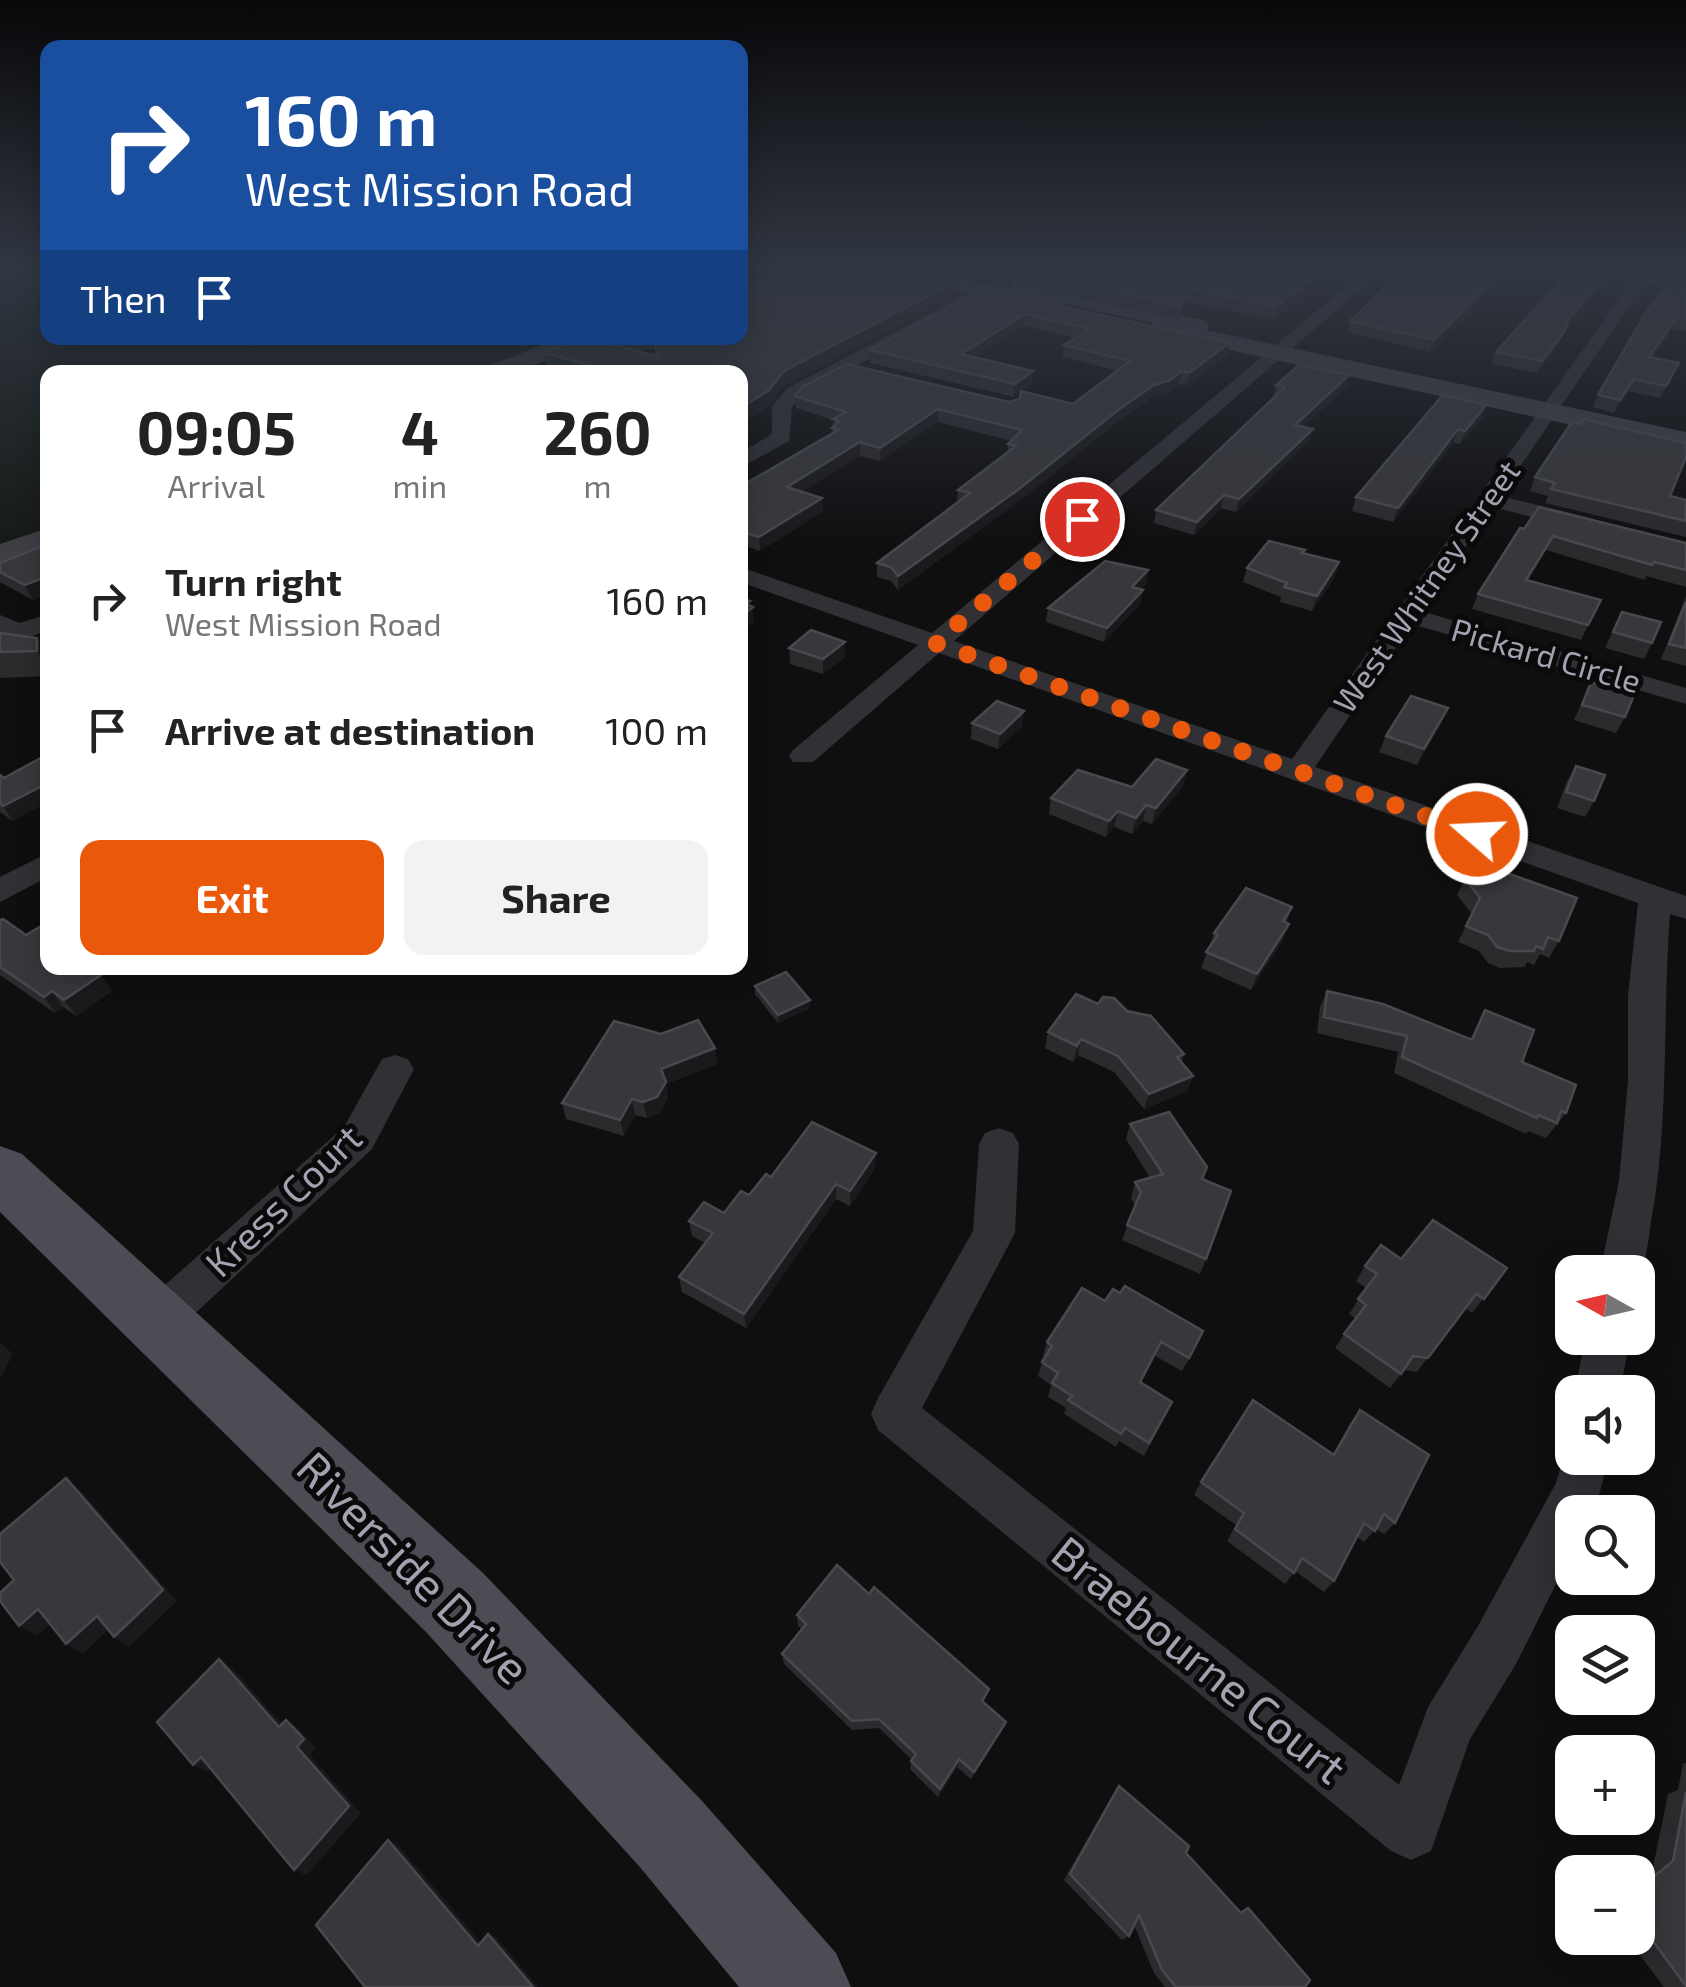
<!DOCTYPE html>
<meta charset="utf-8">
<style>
body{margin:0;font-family:"Exo 2",sans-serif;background:#f2f2f2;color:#222;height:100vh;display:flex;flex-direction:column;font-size:38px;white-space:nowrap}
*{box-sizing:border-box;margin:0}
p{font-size:32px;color:#767676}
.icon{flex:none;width:55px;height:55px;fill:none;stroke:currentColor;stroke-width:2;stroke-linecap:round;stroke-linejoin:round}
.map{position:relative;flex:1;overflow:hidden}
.panel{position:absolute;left:40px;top:365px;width:708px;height:610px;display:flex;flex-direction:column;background:#fff;border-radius:20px;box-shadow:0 5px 25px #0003}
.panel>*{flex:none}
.banner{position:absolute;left:40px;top:40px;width:708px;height:305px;border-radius:20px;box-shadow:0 5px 25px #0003;background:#1a4fa0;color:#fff;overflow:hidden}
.needle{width:65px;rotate:278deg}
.buttons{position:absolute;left:1555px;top:1255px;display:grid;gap:20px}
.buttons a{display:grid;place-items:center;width:100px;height:100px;border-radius:20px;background:#fff;box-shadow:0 5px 25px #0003;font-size:50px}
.pin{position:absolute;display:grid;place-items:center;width:85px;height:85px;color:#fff;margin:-42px;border:5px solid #fff;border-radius:50%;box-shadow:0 2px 10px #0007}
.me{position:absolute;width:110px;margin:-55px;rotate:289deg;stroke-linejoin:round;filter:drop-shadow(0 0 8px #0008)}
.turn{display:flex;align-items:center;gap:35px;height:210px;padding:0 40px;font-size:45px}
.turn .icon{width:130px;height:130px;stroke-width:2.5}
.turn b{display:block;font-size:70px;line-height:85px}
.then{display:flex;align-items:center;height:95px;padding:0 40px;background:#0003;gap:20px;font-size:38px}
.eta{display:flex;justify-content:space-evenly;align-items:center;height:170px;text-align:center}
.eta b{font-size:60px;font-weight:700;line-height:70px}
.cta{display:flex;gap:20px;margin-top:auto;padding:20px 40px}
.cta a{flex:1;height:115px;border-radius:20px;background:#ea580c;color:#fff;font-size:40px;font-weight:700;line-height:115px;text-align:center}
.cta a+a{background:#f2f2f2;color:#222}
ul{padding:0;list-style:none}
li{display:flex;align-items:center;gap:30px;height:130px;padding:0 40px}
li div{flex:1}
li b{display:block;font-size:38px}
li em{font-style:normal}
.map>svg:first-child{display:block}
</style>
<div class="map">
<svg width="1686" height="1987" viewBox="0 0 1686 1987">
<rect width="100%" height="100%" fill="#0f0f10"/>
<path fill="#161a17" d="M0,268H47L48,338H581L495,372H48L47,538L0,555Z"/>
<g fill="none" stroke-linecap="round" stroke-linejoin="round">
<g fill="#303035" fill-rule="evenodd">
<path d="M1368,268H1385L954,641L1292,759L1631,282L1572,268L1636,274L1640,268H1655L1650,276L1686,282V292L1644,284L1500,496L1591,518L1594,523L1591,528L1583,530L1493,507L1421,611L1686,688V704L1412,624L1315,767L1686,896V919L1670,914C1662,1017 1670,1120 1651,1222C1648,1242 1646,1264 1638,1282V1272H1600L1619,1181L1628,1081V996L1638,903L939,653L813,762H793L789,756L793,750L918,645L740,582V567L932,633Z"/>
<path d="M994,279L1008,282L800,397L792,407L789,441L740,468V453L772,434V407L786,389Z"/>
<path d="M626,338H682C667,351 647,351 628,348Z"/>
<path d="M48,614V630C29,637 18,644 0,633V615L20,623Z"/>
<path d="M48,853V877L0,902V877Z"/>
<path d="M395,1055L408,1059L414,1069L372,1149L173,1334L157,1340L141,1334L135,1320L141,1306L344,1127L382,1059Z"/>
<path d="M999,1128L1013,1133L1019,1144L1015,1233L922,1408L1399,1785L1428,1707L1478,1626L1556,1483L1568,1441L1572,1439V1458H1609L1596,1506L1593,1512H1572V1552L1516,1664L1470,1739L1431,1851L1411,1860L1391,1851L878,1430L871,1414L878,1398L973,1231L979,1144L985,1133Z"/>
<path d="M1586,1338H1630L1620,1392H1574Z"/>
</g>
<g fill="#3e3f45" fill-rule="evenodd">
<path d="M740,268H754L740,276Z"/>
<path d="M873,268H916L1011,289L1013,282L1021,280L1197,319L1205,321L1209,326L1206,330L1686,432V450L1162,335L1153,333L1150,328L1153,323L1061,303L1058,309L1050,311L884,275Z"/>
<path d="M560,338H593L590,343L517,372H482L486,367Z"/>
<path d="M48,528V549L0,565V544Z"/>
</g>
<path fill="#4c4d54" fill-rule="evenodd" d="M0,1146L22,1154L483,1573L703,1802L836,1953L851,1987H739L639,1866L425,1631L0,1212Z"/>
</g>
<g fill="#2b2b2e">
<path d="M935,268H1340L1274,320L1184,302L1180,320L1011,284L1009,278L995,275L986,279Z"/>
<path d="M1405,268H1607L1608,280L1566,328L1557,347L1537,373L1492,364L1496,352L1562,280L1509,271L1430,352L1347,332L1350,321Z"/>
<path d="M1677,268H1686V278L1675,274Z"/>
<path d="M957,281L956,295L784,386L768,407L740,372H563L547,368L545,353L656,356L654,338H740L750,284Z"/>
<path d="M1686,283V331L1672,329L1652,358L1679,363L1660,398L1629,391L1614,413L1593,407L1598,395Z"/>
<path d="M983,289L1229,343L1227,355L1186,385L1179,384L1168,393L1152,398L1116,423L1018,502L898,590L891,581L877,577V563L957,503L958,490L1008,452V444L1012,441L938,422L880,461L860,456L802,491L823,511L760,551L740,544V487L832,434L833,420L796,408L795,396L1073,404L1117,371L1063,357L1064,345L1076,338L1024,326L975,357L1032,383L1014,397L870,363V350Z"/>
<path d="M1349,375L1346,387L1303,427L1313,429L1309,441L1236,512L1221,508L1194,535L1154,523L1156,510L1274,397H1273L1276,385Z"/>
<path d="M1486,405L1482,418L1460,444L1453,443L1393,522L1352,511L1356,497Z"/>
<path d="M1535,477L1670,496L1686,500V537L1545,503L1548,496L1530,491Z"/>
<path d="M1520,528L1686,543V587L1646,576L1645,580L1546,550L1528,580L1601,600L1581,640L1472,609L1478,594Z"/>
<path d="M48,544L33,600L0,582V563Z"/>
<path d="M1304,553L1335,577L1312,611L1280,602L1281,597L1243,582L1247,568Z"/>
<path d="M1148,570L1146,584L1140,589L1143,590L1140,604L1104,642L1046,622L1048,608Z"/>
<path d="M1686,596V666L1661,659Z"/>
<path d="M1622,612L1652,643L1644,659L1605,648Z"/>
<path d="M0,633L48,656V676L0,678Z"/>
<path d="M789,648L845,657L823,674L790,664Z"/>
<path d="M1591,682L1625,717L1616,733L1574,720Z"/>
<path d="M972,723L1022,726L998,749L971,739Z"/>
<path d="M1441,723L1417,765L1379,752L1386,736Z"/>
<path d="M1576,766L1594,801L1585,817L1557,808L1567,781Z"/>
<path d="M1187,770L1183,786L1152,824L1143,821L1132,834L1114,827L1106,837L1049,814L1051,798L1132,787Z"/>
<path d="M0,775L4,778L13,821L0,812Z"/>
<path d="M1465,879L1559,941L1549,958L1540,954L1534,965L1527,962L1525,967L1500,968L1488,963L1479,951L1458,942L1472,914L1457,895Z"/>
<path d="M1292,907L1286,923L1289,924L1283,940L1251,990L1201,968L1214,933Z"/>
<path d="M0,920L94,970L112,991L76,1016L63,1007L55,1013L0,975Z"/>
<path d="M755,986L810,1008L778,1023L755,994Z"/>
<path d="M1327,991L1470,1039L1485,1010L1522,1062L1566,1113L1546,1138L1528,1131L1526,1134L1394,1073L1398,1052L1317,1033L1320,1007Z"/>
<path d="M1098,1004L1127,1011L1184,1054L1181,1063L1193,1076L1187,1091L1144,1109L1114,1072L1078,1055L1073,1062L1045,1048L1048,1032Z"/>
<path d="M715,1048L717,1064L666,1084L668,1097L660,1113L647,1118L635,1115L624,1136L566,1119L562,1103Z"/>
<path d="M1130,1124L1202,1179L1206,1259L1200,1274L1122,1240L1135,1206L1131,1198L1135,1182L1150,1178L1126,1139Z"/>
<path d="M875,1168L850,1206L836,1199L746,1328L682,1292L679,1277L705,1243L692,1236L689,1221L724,1213L771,1177Z"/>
<path d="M1401,1259L1507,1268L1472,1313L1465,1308L1417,1372L1404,1370L1390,1388L1335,1348L1355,1318L1349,1314L1366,1288L1356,1281L1365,1266Z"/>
<path d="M1105,1301L1197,1345L1182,1371L1155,1356L1141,1383L1166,1415L1144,1456L1119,1441L1116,1447L1064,1414L1066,1408L1048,1397L1051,1385L1038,1376L1042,1362L1045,1357L1043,1356L1047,1342Z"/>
<path d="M1360,1410L1395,1523L1384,1534L1376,1529L1364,1542L1357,1537L1334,1581L1324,1592L1295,1571L1285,1584L1227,1541L1236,1525L1194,1495L1201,1482L1333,1454L1350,1423Z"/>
<path d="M869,1594L989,1689L983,1702L1002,1731L971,1779L957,1767L938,1797L910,1769L912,1760L879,1728L852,1730L784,1664L782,1654L802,1629L798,1626L797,1615Z"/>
<path d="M1686,1763V1987H1664L1627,1938H1638V1879L1653,1867L1668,1794L1678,1790L1683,1764Z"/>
<path d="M1119,1786L1186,1853L1240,1911L1248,1908L1305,1987H1165L1154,1973L1134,1925L1129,1936L1122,1940L1064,1880L1113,1794Z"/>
</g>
<g fill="#1a1a1c">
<path d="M987,268H995V275L986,279Z"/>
<path d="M1326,268H1340L1274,320L1277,306Z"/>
<path d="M1505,268H1510L1430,352L1434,340Z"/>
<path d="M1612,269L1608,280L1566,328L1557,347L1537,373L1542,361L1564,324Z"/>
<path d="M957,281L956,295L784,386L768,407L740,424V408L784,371Z"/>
<path d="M1025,314L1024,326L960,366L961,354Z"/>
<path d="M1677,317L1672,329L1644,369L1649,357Z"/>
<path d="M1229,343L1227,355L1186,385L1189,373Z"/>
<path d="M1033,371L1032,383L1014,397L1015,384Z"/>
<path d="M1182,371L1179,384L1168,393L1152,398L1116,423L1018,502L898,590V576L1118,410L1154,385Z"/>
<path d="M1349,375L1346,387L1292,437L1295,425Z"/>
<path d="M1634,379L1629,391L1614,413L1620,400Z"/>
<path d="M1486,405L1482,418L1460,444L1465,431Z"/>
<path d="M938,409V422L880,461V448Z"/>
<path d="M1313,429L1309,441L1236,512L1239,499Z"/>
<path d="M1458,429L1453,443L1393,522L1398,508Z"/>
<path d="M860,442V456L787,500V487Z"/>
<path d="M1224,495L1221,508L1194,535L1197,522Z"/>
<path d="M822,498L823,511L760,551L759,537Z"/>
<path d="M1553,536L1546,550L1520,594L1526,580Z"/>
<path d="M1339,562L1335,577L1312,611L1317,596Z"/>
<path d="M1148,570L1146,584L1129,601L1132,587Z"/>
<path d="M48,576V594L33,600L25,585Z"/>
<path d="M1143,590L1140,604L1104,642L1107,628Z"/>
<path d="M750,601V609L753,607L754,622L740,633V617L746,604Z"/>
<path d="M37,638L48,656V670L37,651Z"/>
<path d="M845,642V657L823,674V659Z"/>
<path d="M1448,708L1441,723L1417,765L1424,749Z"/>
<path d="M1024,711L1022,726L998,749L1000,734Z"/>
<path d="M1187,770L1183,786L1152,824L1156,808Z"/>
<path d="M48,783V802L13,821L3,806Z"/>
<path d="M1146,805L1143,821L1132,834L1136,818Z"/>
<path d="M1118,811L1114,827L1106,837L1109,821Z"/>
<path d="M1289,924L1283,940L1251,990L1257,974Z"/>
<path d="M101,975L112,991L76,1016L64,1000Z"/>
<path d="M52,991L63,1007L55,1013L44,997Z"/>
<path d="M810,1000V1008L778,1023V1015Z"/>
<path d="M1081,1039L1078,1055L1073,1062L1077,1046Z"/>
<path d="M715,1048L717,1064L666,1084L668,1097L660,1113L647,1118L643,1102L661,1069Z"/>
<path d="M1193,1076L1187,1091L1144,1109L1149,1094Z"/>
<path d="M632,1099L635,1115L624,1136L620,1120Z"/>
<path d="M876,1153L875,1168L850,1206V1191Z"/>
<path d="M836,1184V1199L746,1328L744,1314Z"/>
<path d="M0,1342L13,1354L0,1379Z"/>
<path d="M66,1478L81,1491L177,1601L129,1647L114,1637Z"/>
<path d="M38,1609L55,1620L37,1636L19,1626Z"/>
<path d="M97,1616L112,1626L83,1654L66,1644Z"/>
<path d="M219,1659L233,1669L292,1735L279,1727Z"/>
<path d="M286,1720L298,1728L316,1748L310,1755L361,1813L307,1875L294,1870L297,1747Z"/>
<path d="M1006,1722L1002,1731L971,1779L974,1772Z"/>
<path d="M201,1757L215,1765L208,1772L193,1765Z"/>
<path d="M959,1759L957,1767L938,1797L940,1789Z"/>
<path d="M388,1840L399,1846L487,1950L478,1946Z"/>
<path d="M488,1934L497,1938L538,1987H533Z"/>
</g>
<g fill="#38383c" stroke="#48494e" stroke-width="2.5">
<path d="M786,268H897L957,281L784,371L768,391L740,408V372H613L545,353L581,338H588L657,356L654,338H740V282L750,284Z"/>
<path d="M1011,268H1326L1277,306L1186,288L1182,306L1012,271Z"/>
<path d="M1405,268H1505L1434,340L1350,321Z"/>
<path d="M1564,268L1612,269L1564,324H1568L1562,335L1542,361L1496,352L1571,269Z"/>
<path d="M1671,281L1686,283V319L1677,317L1649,357L1679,363L1666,386L1634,379L1620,400L1598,395L1645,314Z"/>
<path d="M983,289L1229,343L1189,373L1182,371L1170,380L1154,385L1118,410L1019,489L898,576L891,567L877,563L970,493L958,490L1016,446L1008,444L1022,430L938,409L880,448L860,442L787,487L822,498L759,537L740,531V487L838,430L832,428L839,421L833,419L846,412L795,396L802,387L847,364L1009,402L1020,399L1021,391L1073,404L1130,361L1064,345L1090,329L1025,314L961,354L1033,371L1015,384L870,350Z"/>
<path d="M1299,365L1349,375L1295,425L1313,429L1239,499L1224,495L1197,522L1156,510L1285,387L1276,385Z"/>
<path d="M1443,395L1486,405L1465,431L1458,429L1398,508L1356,497Z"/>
<path d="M1583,419L1686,443V457L1670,496L1686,500V521L1551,489L1555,483L1535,477L1572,422L1581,424Z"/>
<path d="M1539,507L1686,543V570L1654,562L1652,565L1553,536L1526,580L1601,600L1588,625L1478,594L1520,528L1524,529Z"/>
<path d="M1269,541L1305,550L1302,553L1339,562L1317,596L1284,587L1287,583L1247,568Z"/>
<path d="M47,544L48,576L25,585L0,572V563Z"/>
<path d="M1105,561L1148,570L1132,587L1143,590L1107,628L1048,608Z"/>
<path d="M740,598L750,601L746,604L753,607L740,617Z"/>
<path d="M1686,602V648L1669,644Z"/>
<path d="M1622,612L1661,622L1652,643L1613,632Z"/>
<path d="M811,630L845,642L823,659L789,648Z"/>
<path d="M0,633L37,638V651L0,652Z"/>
<path d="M1591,682L1634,695L1625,717L1582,705Z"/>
<path d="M1411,696L1448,708L1424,749L1386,736Z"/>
<path d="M997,701L1024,711L1000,734L972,723Z"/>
<path d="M48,754V783L3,806L0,803V775L4,778Z"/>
<path d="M1156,759L1187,770L1156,808L1146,805L1136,818L1118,811L1109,821L1051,798L1078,770L1132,787Z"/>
<path d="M1576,766L1605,775L1594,801L1566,792Z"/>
<path d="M1493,868L1577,898L1559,941L1548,937L1543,949L1536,946L1534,951H1510L1497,947L1488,935L1466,926L1480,898L1465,879L1490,875Z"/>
<path d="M1246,888L1292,907L1283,921L1289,924L1257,974L1206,952L1218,935L1214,933Z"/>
<path d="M3,919L26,935L48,922V968H90L101,975L64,1000L52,991L44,997L0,967V920Z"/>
<path d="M786,972L810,1000L778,1015L755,986Z"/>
<path d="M1327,991L1383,1004L1472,1040L1485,1010L1534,1030L1522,1062L1576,1085L1566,1113L1561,1111L1557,1123L1538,1115L1537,1118L1402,1057L1407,1036L1324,1017Z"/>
<path d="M1076,994L1098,1004L1103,997L1114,998L1127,1011L1151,1016L1184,1054L1177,1057L1193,1076L1149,1094L1118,1056L1081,1039L1077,1046L1048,1032Z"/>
<path d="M698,1020L715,1048L661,1069L666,1082L657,1097L643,1102L632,1099L620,1120L562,1103L614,1021L661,1034Z"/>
<path d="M1169,1112L1207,1167L1202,1179L1231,1191L1206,1259L1127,1225L1141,1192L1135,1182L1163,1174L1130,1124Z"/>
<path d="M812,1122L876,1153L850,1191L836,1184L744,1314L679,1277L713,1233L689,1221L704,1202L724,1213L741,1191L749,1195L766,1174L771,1177Z"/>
<path d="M1433,1220L1507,1268L1484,1299L1476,1294L1428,1358L1413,1356L1401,1374L1344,1334L1366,1305L1358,1299L1377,1274L1365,1266L1381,1245L1401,1259Z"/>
<path d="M1125,1286L1203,1331L1189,1358L1161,1342L1140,1382L1172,1402L1149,1443L1125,1428L1121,1434L1068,1400L1072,1396L1052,1383L1058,1373L1042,1362L1052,1346L1047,1342L1082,1288L1105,1301L1113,1289L1120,1293Z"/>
<path d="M1253,1400L1334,1455L1360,1410L1429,1455L1395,1523L1384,1514L1375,1531L1364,1523L1334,1581L1302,1558L1294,1573L1235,1529L1244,1513L1201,1482Z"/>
<path d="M66,1478L163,1590L114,1637L97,1616L66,1644L38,1609L19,1626L0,1601V1593L14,1580L0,1562V1534Z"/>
<path d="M837,1565L869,1594L874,1587L989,1689L982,1701L1006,1722L974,1772L959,1759L940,1789L911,1761L916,1754L879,1719L852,1721L782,1654L806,1624L797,1615Z"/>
<path d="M219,1659L279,1727L286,1720L304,1739L297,1747L349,1806L294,1870L201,1757L193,1765L157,1722Z"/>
<path d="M1119,1786L1189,1846L1186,1853L1241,1913L1248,1908L1310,1980L1305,1987H1176L1162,1970L1139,1915L1129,1936L1070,1874Z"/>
<path d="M1686,1792V1986L1638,1921V1889L1673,1861Z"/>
<path d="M388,1840L478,1946L488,1934L533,1987H365L316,1925Z"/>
</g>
<linearGradient id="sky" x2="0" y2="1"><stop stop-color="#080809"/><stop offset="0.49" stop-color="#313742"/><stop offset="1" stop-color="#313742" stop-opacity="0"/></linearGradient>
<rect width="1686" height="546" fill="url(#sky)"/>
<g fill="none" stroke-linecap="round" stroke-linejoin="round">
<path stroke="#ea580c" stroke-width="18" stroke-dasharray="0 32.4" d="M1082,519L935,643L1477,834"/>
</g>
<g text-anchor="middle" stroke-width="10" stroke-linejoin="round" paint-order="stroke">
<g font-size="32" fill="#a1a3b0" stroke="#0a0a0b">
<text transform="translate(1427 587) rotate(-55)" y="11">West Whitney Street</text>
<text transform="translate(1546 656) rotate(16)" y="11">Pickard Circle</text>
</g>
<g font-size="38" fill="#a1a3b0" stroke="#0a0a0b">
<text transform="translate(284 1201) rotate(-44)" y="13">Kress Court</text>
</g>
<g font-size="45" fill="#a1a3b0" stroke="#0a0a0b">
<text transform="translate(413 1568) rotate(45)" y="16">Riverside Drive</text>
<text transform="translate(1199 1660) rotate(39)" y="16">Braebourne Court</text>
</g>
</g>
</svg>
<div class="buttons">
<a><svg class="needle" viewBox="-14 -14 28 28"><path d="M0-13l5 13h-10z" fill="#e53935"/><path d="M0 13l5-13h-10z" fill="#767676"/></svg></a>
<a><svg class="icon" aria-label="sound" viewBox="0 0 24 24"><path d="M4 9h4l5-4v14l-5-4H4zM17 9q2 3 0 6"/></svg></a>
<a><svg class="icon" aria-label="search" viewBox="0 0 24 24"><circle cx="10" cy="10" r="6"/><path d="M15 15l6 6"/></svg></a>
<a><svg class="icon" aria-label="layers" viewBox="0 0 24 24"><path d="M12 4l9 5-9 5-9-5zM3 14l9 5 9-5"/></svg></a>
<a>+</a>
<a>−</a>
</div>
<div class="pin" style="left:1082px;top:519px;background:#d93025"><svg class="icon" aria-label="arrive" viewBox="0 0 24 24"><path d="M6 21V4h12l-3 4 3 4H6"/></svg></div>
<svg class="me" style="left:1477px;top:834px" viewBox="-20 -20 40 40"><circle r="17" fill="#ea580c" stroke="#fff" stroke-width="3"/><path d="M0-11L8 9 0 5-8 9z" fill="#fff"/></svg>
<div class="banner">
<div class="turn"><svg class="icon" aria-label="right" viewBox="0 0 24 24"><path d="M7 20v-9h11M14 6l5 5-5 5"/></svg><div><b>160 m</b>West Mission Road</div></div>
<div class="then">Then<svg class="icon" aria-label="arrive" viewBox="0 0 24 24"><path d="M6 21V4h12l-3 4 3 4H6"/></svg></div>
</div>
<section class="panel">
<div class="eta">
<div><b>09:05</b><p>Arrival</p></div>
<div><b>4</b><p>min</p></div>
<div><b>260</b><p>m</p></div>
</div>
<ul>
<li><svg class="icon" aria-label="right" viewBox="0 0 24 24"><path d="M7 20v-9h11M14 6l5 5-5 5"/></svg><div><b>Turn right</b><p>West Mission Road</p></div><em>160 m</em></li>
<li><svg class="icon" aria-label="arrive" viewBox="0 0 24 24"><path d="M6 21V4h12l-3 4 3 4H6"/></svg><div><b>Arrive at destination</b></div><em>100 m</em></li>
</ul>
<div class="cta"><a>Exit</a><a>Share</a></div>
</section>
</div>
